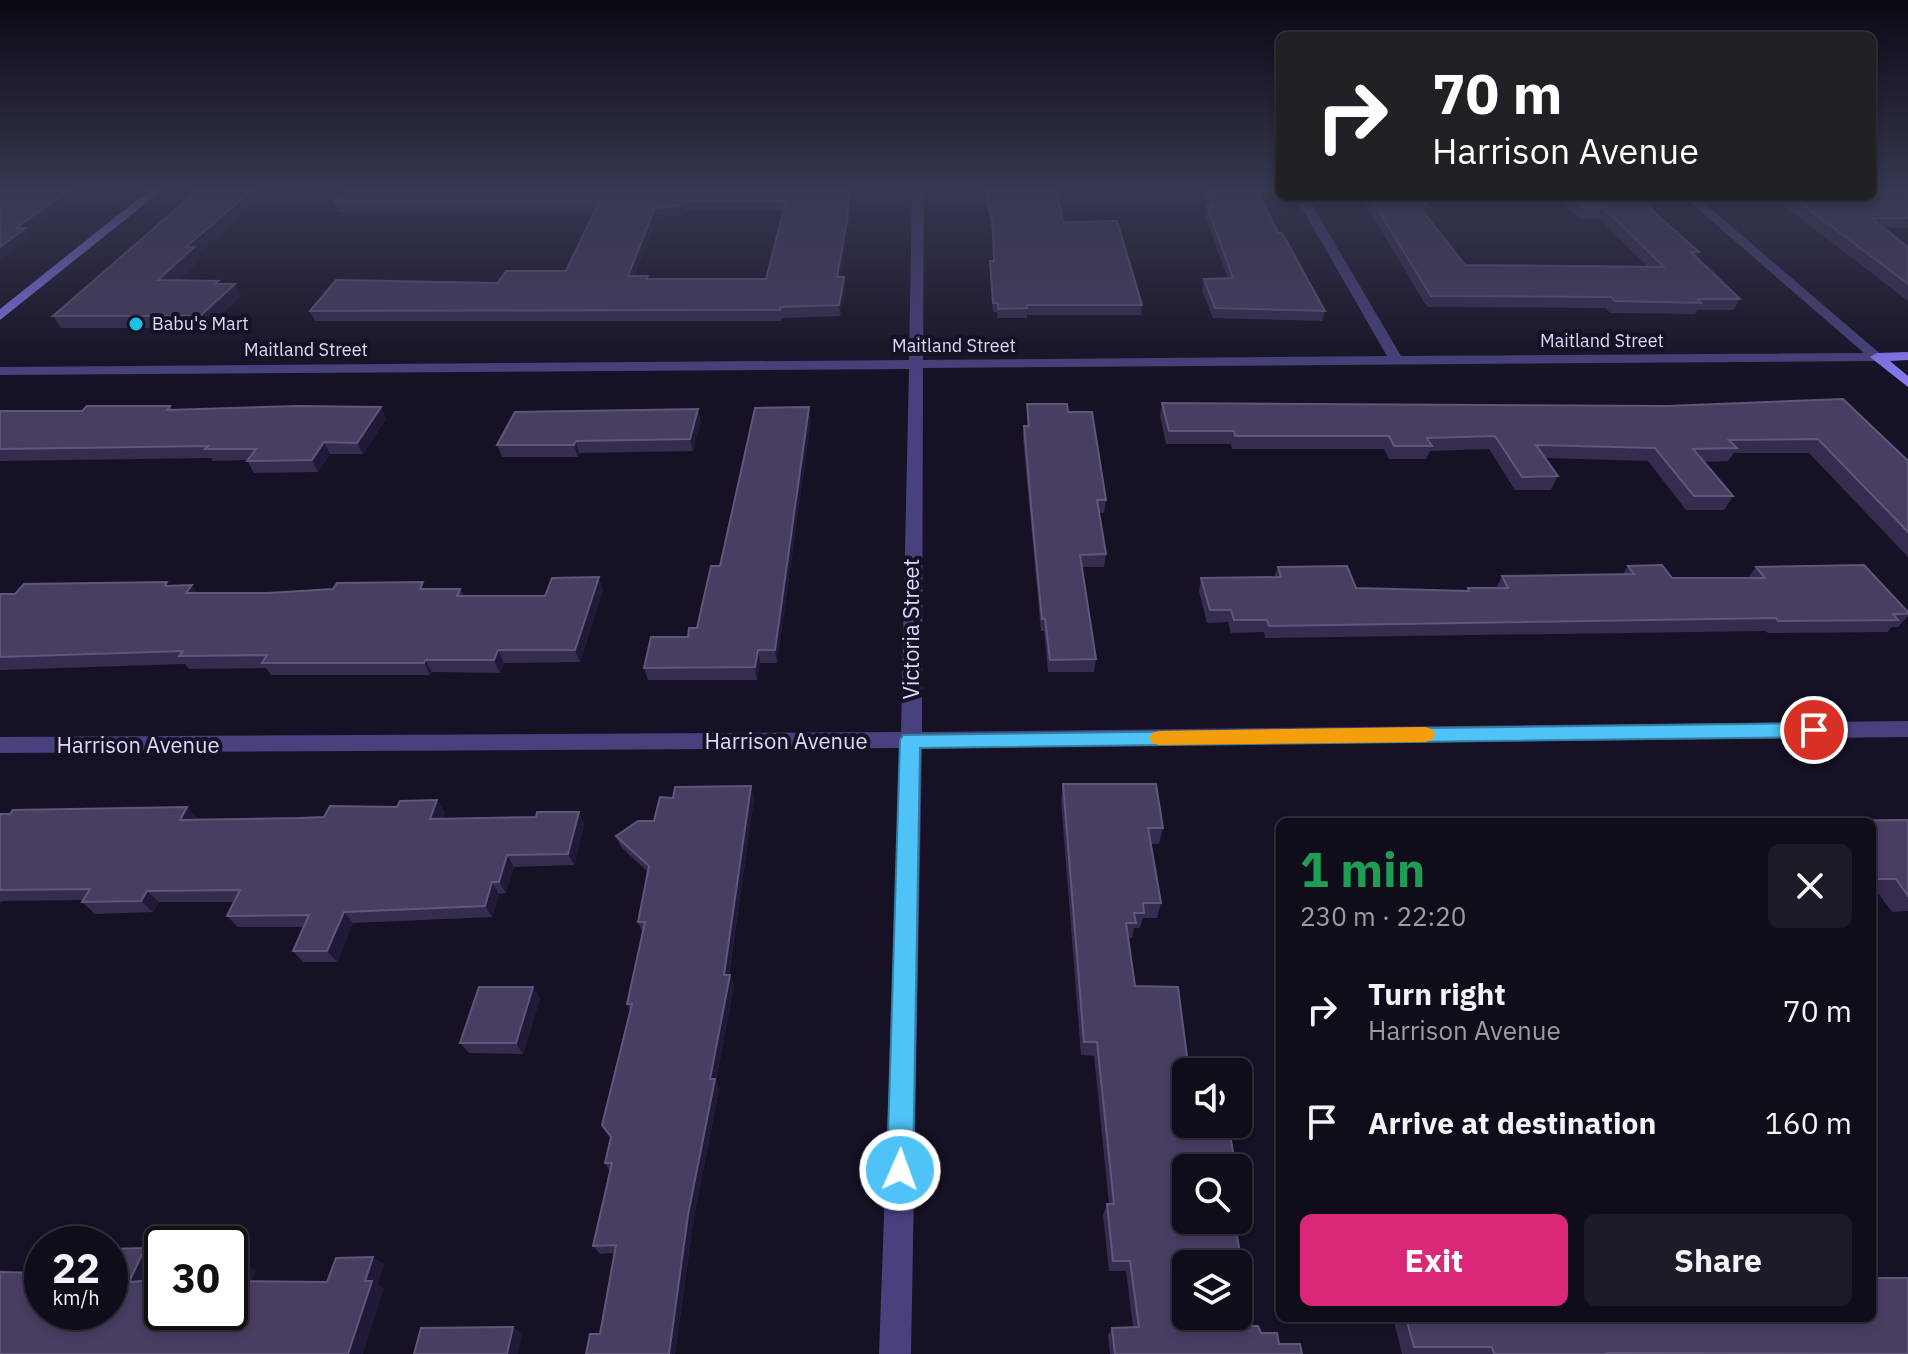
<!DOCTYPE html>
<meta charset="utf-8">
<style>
body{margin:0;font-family:"IBM Plex Sans",sans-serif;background:#1e1b28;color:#f1f3f6;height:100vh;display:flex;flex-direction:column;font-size:30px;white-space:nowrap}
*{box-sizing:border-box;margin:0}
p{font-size:26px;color:#9c9ca3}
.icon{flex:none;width:44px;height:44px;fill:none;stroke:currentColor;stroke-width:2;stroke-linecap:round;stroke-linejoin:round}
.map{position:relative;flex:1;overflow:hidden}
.details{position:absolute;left:1276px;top:818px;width:600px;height:504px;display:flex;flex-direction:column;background:#100d1b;border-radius:12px;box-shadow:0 4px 12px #0003,0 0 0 2px #302d3a}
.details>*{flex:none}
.hud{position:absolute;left:1276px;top:32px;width:600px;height:168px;border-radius:12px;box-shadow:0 4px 12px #0003,0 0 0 2px #302d3a;background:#202124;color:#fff;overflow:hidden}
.tools{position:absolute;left:1172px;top:1058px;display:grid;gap:16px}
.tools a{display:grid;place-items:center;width:80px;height:80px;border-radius:12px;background:#100d1b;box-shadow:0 4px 12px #0003,0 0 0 2px #302d3a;font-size:40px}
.speed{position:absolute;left:24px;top:1226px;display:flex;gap:16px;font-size:40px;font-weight:700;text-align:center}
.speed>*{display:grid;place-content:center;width:104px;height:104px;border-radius:50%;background:#100d1b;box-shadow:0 4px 12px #0003,0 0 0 2px #302d3a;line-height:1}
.speed small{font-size:20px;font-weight:400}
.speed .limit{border:4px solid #111;border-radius:12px;background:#fff;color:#111}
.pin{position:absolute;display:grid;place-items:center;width:68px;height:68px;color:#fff;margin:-34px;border:4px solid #fff;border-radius:50%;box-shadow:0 2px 8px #0007}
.me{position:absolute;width:88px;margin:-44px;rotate:2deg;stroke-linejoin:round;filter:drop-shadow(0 0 6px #0008)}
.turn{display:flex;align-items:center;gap:28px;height:168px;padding:0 24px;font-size:36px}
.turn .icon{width:104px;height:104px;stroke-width:2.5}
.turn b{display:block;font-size:56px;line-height:68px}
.round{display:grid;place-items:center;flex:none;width:84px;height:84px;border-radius:12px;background:#1e1b28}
.summary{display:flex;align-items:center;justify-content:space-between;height:136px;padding:0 24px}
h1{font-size:48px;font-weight:700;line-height:60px;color:#1e9e55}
.button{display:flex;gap:16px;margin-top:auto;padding:16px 24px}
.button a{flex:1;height:92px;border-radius:12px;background:#db2777;color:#fff;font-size:32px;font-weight:700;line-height:92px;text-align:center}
.button a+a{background:#1e1b28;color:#f1f3f6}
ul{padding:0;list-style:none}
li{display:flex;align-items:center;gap:24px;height:112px;padding:0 24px}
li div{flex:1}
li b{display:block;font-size:30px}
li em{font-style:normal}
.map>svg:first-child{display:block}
</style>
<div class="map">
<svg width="1908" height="1354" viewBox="0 0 1908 1354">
<rect width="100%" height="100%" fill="#161124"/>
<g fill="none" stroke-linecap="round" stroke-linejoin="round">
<path fill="#48417e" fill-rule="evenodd" d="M912,191H924L923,360L1387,356L1295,196H1307L1401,356L1864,353L1683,196H1696L1884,357L1877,361L923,368L922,732L1908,721V737L922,748L911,1354H879L901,748L0,753V737L901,732L909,369L0,375V367L909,360Z"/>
<g fill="#8679f1" fill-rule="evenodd">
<path d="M148,191H161L0,320V309Z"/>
<path d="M1908,352V360L1890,361L1908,376V387L1870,357L1877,353Z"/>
</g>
</g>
<g fill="#362c50" fill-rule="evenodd">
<path d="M197,191H272L269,195H265L198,254L201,259L177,281H218L219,284L241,296L207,328H61L53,316Z"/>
<path d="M341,191H853L852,194H850L849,224L840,277H844L845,288L840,316L782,318L781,321H315L310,311L566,271L594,212H338L334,202L342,193ZM784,210L766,279H648V276H634L657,218L681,215L683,211Z"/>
<path d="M984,191H1057L1063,222L1142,305L1141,315H1027V318H998L997,312H993L990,271V261H994L992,234Z"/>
<path d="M1203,191H1258L1278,233L1325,311L1322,321L1213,318L1202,290L1204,279L1228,278L1205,216L1207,207H1208Z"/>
<path d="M1908,191V228H1884L1908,247V301L1774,198L1775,196H1872Z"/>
<path d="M1358,196H1420L1427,205L1424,213L1465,265L1648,267L1599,219H1580L1556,196H1636L1699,252L1696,257L1740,299L1733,310H1697L1695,314L1610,313L1606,308L1427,307L1375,220Z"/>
<path d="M1843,399L1908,461V557L1809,453H1734L1728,461L1704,462L1733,496L1724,510H1686L1648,461L1545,458L1558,476L1551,490H1515L1489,449L1430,451L1426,459H1389L1384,449H1232L1231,444H1166L1160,416L1162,403L1667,406Z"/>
<path d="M1027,404L1068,412L1106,500L1104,513H1099L1106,554L1104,567H1082L1096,659L1094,672H1048L1044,631H1041L1023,438L1024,426H1027Z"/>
<path d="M170,406L173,410L386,419L363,454H330L318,472L254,473L247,460L213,461L211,458L0,461V411H82Z"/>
<path d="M698,409L701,421L693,451L579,453L578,457H502L497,445Z"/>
<path d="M811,419L777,663H760L757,680H648L644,668L688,637L697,628L720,566Z"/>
<path d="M1628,566L1672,578H1748L1756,567L1908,612V616L1898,627H1892L1887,632L1768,633L1766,631L1265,638L1264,632L1231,633L1228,622L1207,623L1199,591L1201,578L1274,577L1278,567L1356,588L1466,591L1468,588H1496L1502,576L1623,574Z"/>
<path d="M192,585L197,593H268L460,589L464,596H545L603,590L580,662L504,663L500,673L432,672L430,675H271L266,668L189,669L185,664L0,670V594Z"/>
<path d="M1063,784L1163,828L1159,844H1151L1161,903L1157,918H1143L1140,928H1134L1132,938H1128L1135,986L1186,1168L1241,1258L1237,1264H1186L1211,1326L1261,1333L1279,1344L1302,1354H1110L1108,1336L1112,1328L1133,1327L1126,1271H1109L1103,1215L1107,1204H1109L1094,1056L1081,1055L1061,800Z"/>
<path d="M751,786L754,798L729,975H730L734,986L716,1080L719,1089L693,1223L675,1354H586L600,1334L615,1253L600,1254L593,1246L610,1171L605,1163L611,1138L602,1125L630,1010L627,1004L643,933L638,922L648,872L621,847L616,836L654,821L673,798Z"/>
<path d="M187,807L198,819L300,818L445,812L442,819L536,817L579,812L584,824L574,865L514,867L506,893L499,894L492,917L353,923L337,962H303L293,951L304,927H238L227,916L234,902H159L153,912L95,914L82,902L83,900L1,901L0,903V814Z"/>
<path d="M1908,820V911L1892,912L1878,893H1872V822H1736Z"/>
<path d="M1280,852V881L1276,863Z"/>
<path d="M540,998L523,1054L469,1053L460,1043Z"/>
<path d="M1393,1318H1872L1908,1354H1402Z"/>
</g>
<g fill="#211937">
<path d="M68,191H86L29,232L32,237L0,260V247L16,228Z"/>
<path d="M251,191H263L265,195L198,254L201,259L165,292L158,280L186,247Z"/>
<path d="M849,191V224L838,288L837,277Z"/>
<path d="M681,201L683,211L681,215L657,218L630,286L628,276L655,208Z"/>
<path d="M844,277L845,288L840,316L839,305Z"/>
<path d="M235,284L241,296L207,328L200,316Z"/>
<path d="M381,407L386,419L363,454L357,443Z"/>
<path d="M809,407L811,419L777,663L775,650Z"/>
<path d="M698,409L701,421L693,451L690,439Z"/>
<path d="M576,441L579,453L578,457L574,445Z"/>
<path d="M324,442L330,454L318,472L312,460Z"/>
<path d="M599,577L603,590L580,662L575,650Z"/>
<path d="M192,585L201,598L186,593Z"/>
<path d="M498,650L504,663L500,673L494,660Z"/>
<path d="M758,650L760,663L757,680L755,667Z"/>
<path d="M425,660L432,672L430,675L424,663Z"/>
<path d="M751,786L754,798L727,986L724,975Z"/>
<path d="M437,800L445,812L437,831L430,819Z"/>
<path d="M187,807L198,819L180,820Z"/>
<path d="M579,812L584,824L574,865L568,854Z"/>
<path d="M507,855L514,867L506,893L499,882Z"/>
<path d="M492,882L499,894L492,917L485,906Z"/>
<path d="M147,891L159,902L153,912L141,901Z"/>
<path d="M344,912L353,923L337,962L327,951Z"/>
<path d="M730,975L734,986L716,1080L719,1089L693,1223L675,1354H669L688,1215L710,1079Z"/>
<path d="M533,987L540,998L523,1054L516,1043Z"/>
<path d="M145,1248L161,1256L145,1290L129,1282Z"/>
<path d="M373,1257L384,1264L378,1284L384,1288L363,1354H348L365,1281Z"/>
<path d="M242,1262L256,1270L249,1288L235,1281Z"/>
<path d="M513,1327L522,1333L518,1354H507Z"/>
</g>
<g fill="#483e62" stroke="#60567a" stroke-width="2" fill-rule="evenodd">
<path d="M0,191H68L16,228H26L0,247Z"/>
<path d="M197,191H251L186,247H194L158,280L218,281L214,284H235L200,316H53Z"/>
<path d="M344,191H849L848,214L837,277H844L839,305L780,307V310L310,311L336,280L498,283L506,271H566L599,202H334ZM681,201H786L766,279H646L648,276H628L655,208L679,206Z"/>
<path d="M986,191H1057L1063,222L1117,221L1142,305H1027V308L998,309V303H993L990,261H994L993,225Z"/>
<path d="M1208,191H1258L1278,233H1282L1325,311L1215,308L1204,279L1233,278L1207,207H1213Z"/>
<path d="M1872,191H1908V218H1871L1908,247V284L1791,196H1872Z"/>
<path d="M1368,196H1420L1427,205H1418L1465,265L1664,267L1604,208H1584L1571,196H1636L1699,252H1691L1740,299H1698L1701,303L1615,301L1611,297L1431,296L1378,210Z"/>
<path d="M1843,399L1908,461V532L1818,439L1729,440L1737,448L1693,449L1733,496H1694L1655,448L1536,445L1558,476L1522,477L1495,436L1427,438L1432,446H1394L1389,436H1235L1234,431H1169L1162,403L1667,406Z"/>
<path d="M1027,404H1067L1068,412H1092L1106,500H1097L1106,554L1080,555L1096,659L1050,660L1045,619H1042L1033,527L1024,426H1029Z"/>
<path d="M87,406H170L167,410L299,406L381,407L357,443L324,442L312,460L247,461L256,449H205L208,446L0,449V411H82Z"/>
<path d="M809,407L775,650H758L755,667L644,668L651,637H688L689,628H697L711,566H720L755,408Z"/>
<path d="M698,409L690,439L576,441L574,445H497L515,412Z"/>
<path d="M1662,565L1672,578H1765L1756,567L1864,565L1908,612V614H1893L1898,620L1778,621L1776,618L1269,626L1267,620H1234L1231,610H1210L1201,578L1281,577L1278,567L1347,566L1356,588L1469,591L1468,588H1508L1502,576L1634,574L1628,566Z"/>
<path d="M599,577L575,650H498L494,660H425L424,663H262L267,655L179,656L183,651L0,657V594H15L24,584L167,582L165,586L192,585L186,593H268L333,589L337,583L423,582L420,589H460L457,596H545L552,578Z"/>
<path d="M1063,784H1156L1163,828H1148L1161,903H1143L1144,913H1134L1136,923H1126L1135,986L1178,987L1189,1072H1186V1124H1228L1236,1168H1186V1220H1234L1241,1258L1201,1259L1202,1264H1186V1316H1210L1211,1326H1258L1261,1333H1277L1279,1344H1300L1302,1354H1115L1112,1328L1139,1327L1130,1261H1113L1107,1204H1114L1097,1042H1084Z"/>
<path d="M751,786L724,975H730L710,1079H715L688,1215L669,1354H586L590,1334H600L616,1245L593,1246L612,1163H605L611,1137L602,1125L632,1004H627L645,922H638L649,866L616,836L638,821H654L660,797L673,798L675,787Z"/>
<path d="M437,800L430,819L536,817L537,812H579L568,854L507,855L499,882H492L485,906L344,912L327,951H293L309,915L227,916L240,890L147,891L141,901L82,902L90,889L0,890V814H10L13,810L187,807L180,820L300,818L324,817L330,806L397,807L400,801Z"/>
<path d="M1908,820V896L1896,879H1872V822L1736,821Z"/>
<path d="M479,987H533L516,1043H460Z"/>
<path d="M1238,1177L1243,1203H1238Z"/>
<path d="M145,1248L129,1282L162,1279V1312H230V1262H242L235,1281L327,1282L336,1258L373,1257L365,1281H372L348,1354H0V1272L42,1273V1312H110V1249Z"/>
<path d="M1872,1278H1908V1354L1607,1353V1354H1494L1492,1347H1414L1406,1318H1872Z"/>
<path d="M513,1327L507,1354H414L421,1328Z"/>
</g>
<linearGradient id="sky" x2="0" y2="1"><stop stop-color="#0c0914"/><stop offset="0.5" stop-color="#363850"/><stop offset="1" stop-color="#363850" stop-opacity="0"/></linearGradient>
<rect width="1908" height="380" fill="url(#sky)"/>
<path fill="#4fc3f7" stroke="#337fa1" stroke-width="2" d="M1814,723L1820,725L1823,730L1820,735L1814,737L920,748L913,1170L909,1179L900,1183L891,1179L887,1170L900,740L903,735Z"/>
<path fill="#f59e0b" d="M1425,727L1432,729L1435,735L1432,740L1425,742L1159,745L1152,743L1149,738L1152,733L1159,731Z"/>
<circle fill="#19c2e7" stroke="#161124" stroke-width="3" cx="136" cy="324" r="8"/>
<g text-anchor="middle" stroke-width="8" stroke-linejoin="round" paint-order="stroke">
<g font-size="18" fill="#dfd8fb" stroke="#161124" text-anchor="start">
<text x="152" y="330">Babu's Mart</text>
</g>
<g font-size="18" fill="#dfd8fb" stroke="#161124">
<text x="1602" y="347">Maitland Street</text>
<text x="954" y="352">Maitland Street</text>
<text x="306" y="356">Maitland Street</text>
</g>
<g font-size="22" fill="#dfd8fb" stroke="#161124">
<text transform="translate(911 629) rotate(-90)" y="8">Victoria Street</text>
<text x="786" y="749">Harrison Avenue</text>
<text x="138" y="753">Harrison Avenue</text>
</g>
</g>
</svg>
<div class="tools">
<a><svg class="icon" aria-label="sound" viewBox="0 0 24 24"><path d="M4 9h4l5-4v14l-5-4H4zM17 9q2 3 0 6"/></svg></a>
<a><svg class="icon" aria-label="search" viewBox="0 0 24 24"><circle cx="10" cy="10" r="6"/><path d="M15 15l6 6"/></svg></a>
<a><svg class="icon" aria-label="layers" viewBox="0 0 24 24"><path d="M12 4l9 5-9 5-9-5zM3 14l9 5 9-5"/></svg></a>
</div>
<div class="speed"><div>22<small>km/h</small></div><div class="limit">30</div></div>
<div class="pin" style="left:1814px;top:730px;background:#d93025"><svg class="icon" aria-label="arrive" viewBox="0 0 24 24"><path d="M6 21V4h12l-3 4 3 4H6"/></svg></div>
<svg class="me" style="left:900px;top:1170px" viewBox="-20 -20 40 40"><circle r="17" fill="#4fc3f7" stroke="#fff" stroke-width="3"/><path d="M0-11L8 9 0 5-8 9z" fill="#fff"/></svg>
<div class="hud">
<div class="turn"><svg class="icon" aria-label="right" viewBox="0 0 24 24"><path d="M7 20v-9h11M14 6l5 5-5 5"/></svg><div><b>70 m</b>Harrison Avenue</div></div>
</div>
<section class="details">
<div class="summary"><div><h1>1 min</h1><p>230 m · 22:20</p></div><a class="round"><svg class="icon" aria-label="close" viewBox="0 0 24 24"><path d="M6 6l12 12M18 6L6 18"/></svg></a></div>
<ul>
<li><svg class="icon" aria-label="right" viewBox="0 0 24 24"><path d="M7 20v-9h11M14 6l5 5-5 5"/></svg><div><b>Turn right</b><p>Harrison Avenue</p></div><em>70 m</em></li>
<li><svg class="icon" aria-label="arrive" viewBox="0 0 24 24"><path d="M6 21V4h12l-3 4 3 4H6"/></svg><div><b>Arrive at destination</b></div><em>160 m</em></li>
</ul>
<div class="button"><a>Exit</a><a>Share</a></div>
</section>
</div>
